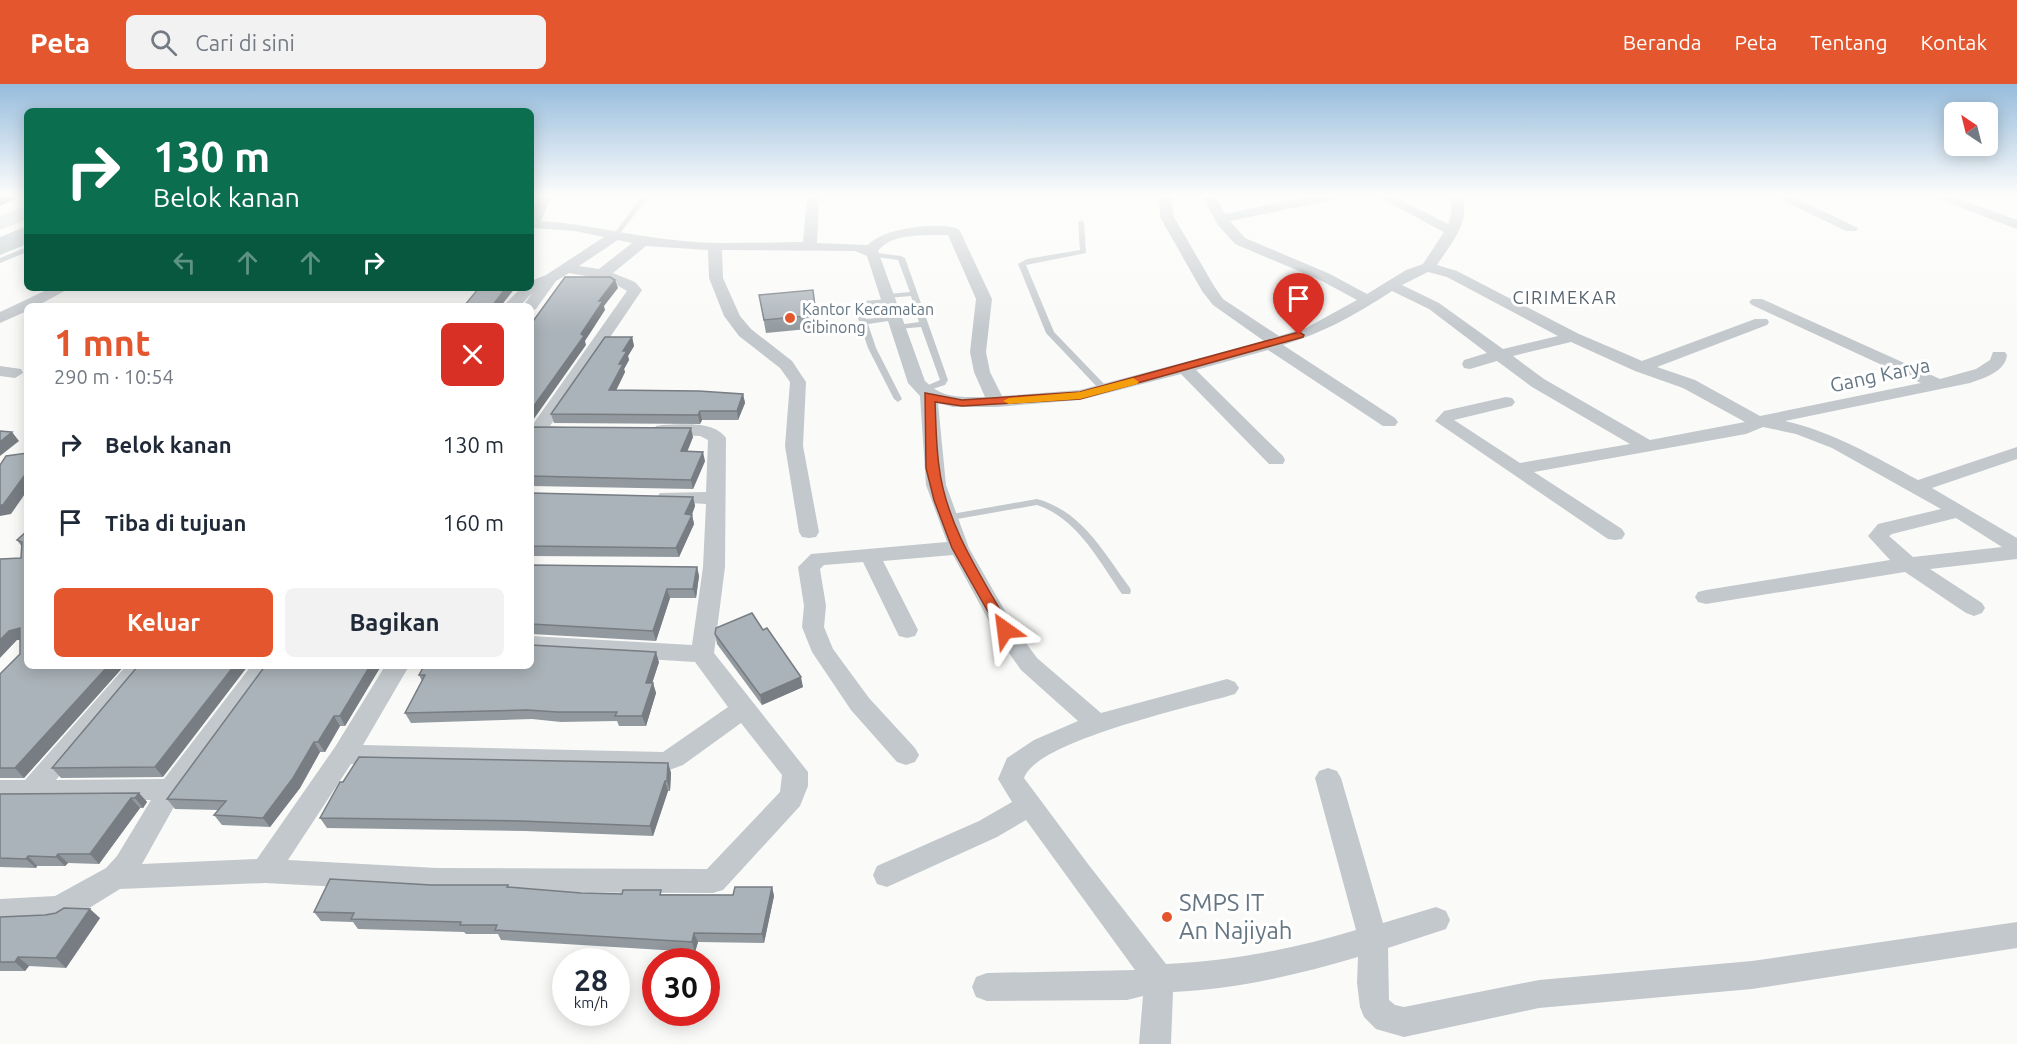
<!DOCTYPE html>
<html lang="id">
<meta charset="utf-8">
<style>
body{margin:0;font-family:Ubuntu,sans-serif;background:#f2f2f3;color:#1f2937;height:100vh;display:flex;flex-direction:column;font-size:22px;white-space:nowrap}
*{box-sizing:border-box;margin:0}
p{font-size:20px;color:#747a83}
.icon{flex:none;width:33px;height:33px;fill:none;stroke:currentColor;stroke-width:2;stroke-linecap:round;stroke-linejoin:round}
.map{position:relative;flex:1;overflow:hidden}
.panel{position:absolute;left:24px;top:219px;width:510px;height:366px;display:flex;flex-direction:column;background:#fff;border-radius:9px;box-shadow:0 3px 15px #0003}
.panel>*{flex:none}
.top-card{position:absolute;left:24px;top:24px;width:510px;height:183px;border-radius:9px;box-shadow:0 3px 15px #0003;background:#0b6e4f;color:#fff;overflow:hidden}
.needle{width:39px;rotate:325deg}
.fabs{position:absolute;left:1944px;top:18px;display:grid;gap:12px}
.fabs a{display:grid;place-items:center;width:54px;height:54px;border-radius:9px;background:#fff;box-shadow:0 3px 15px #0003;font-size:30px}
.speed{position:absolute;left:552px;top:864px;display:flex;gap:12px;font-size:30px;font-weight:700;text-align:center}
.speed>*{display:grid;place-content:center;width:78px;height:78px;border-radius:50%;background:#fff;box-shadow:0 3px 15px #0003;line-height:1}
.speed small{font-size:15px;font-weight:400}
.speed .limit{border:9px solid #d22;background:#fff;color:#111}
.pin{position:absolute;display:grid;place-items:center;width:51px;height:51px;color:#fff;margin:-62px -26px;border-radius:50% 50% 50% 0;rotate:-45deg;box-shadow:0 0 6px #0007}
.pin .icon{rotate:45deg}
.me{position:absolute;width:66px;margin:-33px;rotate:329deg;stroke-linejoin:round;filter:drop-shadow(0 0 4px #0008)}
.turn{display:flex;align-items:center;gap:21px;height:126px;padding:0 30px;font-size:27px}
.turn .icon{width:78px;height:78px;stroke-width:2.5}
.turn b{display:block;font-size:42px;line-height:51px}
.lanes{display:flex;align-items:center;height:57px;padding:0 30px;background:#0003;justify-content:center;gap:30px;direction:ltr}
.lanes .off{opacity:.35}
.round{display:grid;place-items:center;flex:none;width:63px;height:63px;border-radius:9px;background:#f2f2f3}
.overview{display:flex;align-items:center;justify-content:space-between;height:102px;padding:0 30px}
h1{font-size:36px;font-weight:700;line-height:45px;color:#e4572e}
.primary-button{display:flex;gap:12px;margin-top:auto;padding:12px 30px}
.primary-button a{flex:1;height:69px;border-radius:9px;background:#e4572e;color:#fff;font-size:24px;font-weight:700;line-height:69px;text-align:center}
.primary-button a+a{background:#f2f2f3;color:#1f2937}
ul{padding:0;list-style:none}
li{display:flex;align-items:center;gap:18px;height:78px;padding:0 30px}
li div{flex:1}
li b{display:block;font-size:22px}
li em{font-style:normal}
header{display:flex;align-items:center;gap:36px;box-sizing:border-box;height:84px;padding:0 30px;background:#e4572e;color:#fff}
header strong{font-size:28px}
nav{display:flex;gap:33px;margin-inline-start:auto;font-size:21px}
.search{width:420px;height:54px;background:#f2f2f3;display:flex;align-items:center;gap:15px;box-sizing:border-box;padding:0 21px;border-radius:9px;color:#747a83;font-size:22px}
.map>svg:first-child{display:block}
</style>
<header>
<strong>Peta</strong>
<div class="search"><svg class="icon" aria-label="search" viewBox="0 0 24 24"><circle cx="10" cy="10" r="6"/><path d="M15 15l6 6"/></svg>Cari di sini</div>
<nav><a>Beranda</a><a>Peta</a><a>Tentang</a><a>Kontak</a></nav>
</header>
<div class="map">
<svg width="2017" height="960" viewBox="0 0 2017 960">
<rect width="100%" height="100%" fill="#fafaf8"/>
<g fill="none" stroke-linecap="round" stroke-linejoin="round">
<path fill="#bbc7cb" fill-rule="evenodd" d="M27,142V160L0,171V153Z"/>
<g fill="#c3c8cc" fill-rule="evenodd">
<path d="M642,112H649L618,152H614V150Z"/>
<path d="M1081,136L1084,138L1086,169L1026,181L1054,248L1107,303V307H1101L1046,249L1018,180L1027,175L1080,166L1078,138Z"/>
<path d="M27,163V168L0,179V174Z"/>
<path d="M870,168L901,172L905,174L948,296L945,301L923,308L919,305L940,296L921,243L898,245L894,243L898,241L919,238L911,212L887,214L883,212L887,210L910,208L898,176L870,172Z"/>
<path d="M888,215H891V219L862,223L866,235L895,232L899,234L895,236L868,240L876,264L902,315L898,318L894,315L868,264L854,222L863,217Z"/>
<path d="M1037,415C1082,427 1104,469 1130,504L1131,507L1130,510H1122C1099,477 1077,434 1037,421L946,437L941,434L946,431Z"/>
</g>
<g fill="#c3c8cc" fill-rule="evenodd">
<path d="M538,112H551L541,137C589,140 635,153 683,157C722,161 764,158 803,158L807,112H819L817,159L868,161C883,144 938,137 959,145L992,215L986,268L990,288L1002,312L1080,306L1264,257L1213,221L1202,207L1160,133L1159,112H1171L1174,133L1214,202L1223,215L1279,252L1306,244L1357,216L1320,196L1235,160L1218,141L1202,112H1215L1225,130L1312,112H1338L1332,116L1230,137L1245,154L1330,190L1367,210L1406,186L1423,180L1444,148L1376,112H1393L1448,140C1452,130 1453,122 1448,112H1461C1473,136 1449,162 1437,181L1457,187L1579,250L1633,273L1642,277L1755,235H1767L1769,238L1767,241L1657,283L1695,296L1760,332L1921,299L1752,221L1749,218L1752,215H1762L1940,295L1976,285L1990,276L1993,268H2005L2007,271C2005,288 1984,294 1970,299L1785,337C1834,348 1875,373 1918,396L2017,363V375L1932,404L2017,454V475L1930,485L1982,519L1985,524L1982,529L1974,532L1966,529L1905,488L1706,520L1698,518L1695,513L1698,508L1706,506L1890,476L1868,452L1878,440L1941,425L1832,364L1796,350L1763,343L1746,350L1534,388L1622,445L1625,450L1622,455L1615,456L1608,455L1435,337L1444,327L1506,313L1512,314L1515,318L1512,322L1454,336L1520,379L1630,360L1532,303L1497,277L1470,285L1464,284L1462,280L1464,276L1487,269L1429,225L1392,207C1355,231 1325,248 1283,261L1395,334L1398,338L1395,342H1383L1268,266L1196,286L1283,372L1285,376L1283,380H1269L1181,290L1080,316L996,323H953L938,319L946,401L969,464L1013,541L1037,574L1101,629L1227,595L1235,598L1239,604L1235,610C1196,622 1037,656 1024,694L1088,780L1166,880C1231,877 1293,865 1356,846L1315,694L1319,687L1328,684L1337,687L1341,694L1383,839L1436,823L1446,827L1450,836L1446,845L1388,864L1389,916L1395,921L1404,923L1539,896L1752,877L2017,838V864L1752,905L1539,924L1404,953L1376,945L1364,933L1360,923L1357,899L1358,873C1297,891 1237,905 1173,908L1171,960H1139L1143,912L1127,916L987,917L976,913L972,903L976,893L987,889L1135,886L1026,736L997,753L887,803L877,800L873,791L877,782L979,737L1012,718L998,695L1007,674L1034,656L1078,637L1021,586L997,552L953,471L883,477L918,546L915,552L907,554L899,552L896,546L863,478L824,481L820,485L826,522L824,543L833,565L869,614L915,664L919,671L915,678L906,681L897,678L851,626L812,568L802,543L804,522L798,483L811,470L947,458L926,401L920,312L908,299L867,172L855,167L722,166L723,194L740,232L751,245L792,277L806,298L803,362L819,448L816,453L809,454L802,453L799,448L785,362L790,298L780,284L739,252L724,232L709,194L708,166L646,162L613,189L635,198L642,206L550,342L565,343L568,347L565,351H531V343L627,207L608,196L569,189L556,197L536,225L531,227V222H523L533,208L520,222H503L521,204H531V197L546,191L604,153L575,147L531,144V129ZM928,151H948L976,215L970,268L974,288L985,313C960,313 943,315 925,297L878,167C890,152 911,152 928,151ZM618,156L632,159L599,185L579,182ZM1428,188L1447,193L1558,252L1503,265L1439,219L1402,201ZM1571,258L1635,287L1683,304L1745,338L1650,356L1544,295L1513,272ZM1956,434L2002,463L1913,473L1889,452L1892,450Z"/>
<path d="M1774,112H1791L1858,144L1856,147H1846Z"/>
<path d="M1931,112H1950L2017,136V145Z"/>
<path d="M51,204H70L37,222H27V227L0,239V228Z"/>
<path d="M0,282L21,285L23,289L15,294L0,292Z"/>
<path d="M662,341C681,341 713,336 726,354L725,483L714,569L808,688V702L800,722L723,806L713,809L437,808L265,799L120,805L86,826L55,838L0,841V815L55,812L106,784L117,772L151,716L0,718V696H25L126,582H151L56,696L164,695L251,582H276L180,712L142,780L257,775L335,663L385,582H409L363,661L663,668L728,623L695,578L531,568V552L692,561L703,483L706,420L660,417L657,413L660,409L706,408L708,356L700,352L656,350L653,346L656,342ZM741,639L782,691L780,708L707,785L437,784L288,776L351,680L664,688L683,681Z"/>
</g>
<path fill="#d6dbdf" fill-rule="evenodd" d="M27,121V135L0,146V132Z"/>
</g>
<g fill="#929a9f">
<path d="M813,206L818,244L766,249L759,211Z"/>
<path d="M632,253L634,262L628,272L629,276L624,285L625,288L616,306L743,310L745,319L738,336H702L700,340L554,339L551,330Z"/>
<path d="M531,343L693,353L687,367L705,377L693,405L531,402Z"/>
<path d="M531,409L693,413L695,422L692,431L694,440L679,473L531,472Z"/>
<path d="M27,447V582H124L24,694H0V590L20,570V556H17L22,463L17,456Z"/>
<path d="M531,481L697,483L699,492L696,514H670L656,557L531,550Z"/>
<path d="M715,550L803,603L762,621L717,560Z"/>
<path d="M659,578L652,599H653L656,609L646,642H619L617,637L561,638L532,635L411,639L405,629L422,597L419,591Z"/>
<path d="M138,582L163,693L61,694L52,684Z"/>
<path d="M381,582L345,642H340L325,668H320L300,704L270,743L222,741L214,731L218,726L175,725L167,715Z"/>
<path d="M668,679L671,689L670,707H668L653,752L525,747L327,744L320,734Z"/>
<path d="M139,709L147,718L143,724H140L99,780L68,779L65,782H37L36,784L0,783V710Z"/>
<path d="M431,801H508L510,804L581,809L733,811L772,803L774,812L764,859L698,858L695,868L501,856L498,850H466L464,848L358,845L353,838L321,837L314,828Z"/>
<path d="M0,833L100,834L66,884L29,882L25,887H0Z"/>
</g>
<g fill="#777d82">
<path d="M2,112H20L0,122V113Z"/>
<path d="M615,196L618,204L604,222L605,226L585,257L586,261L531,339V326L581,250L599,217Z"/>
<path d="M506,204H515L501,222H492Z"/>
<path d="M632,253L634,262L628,272L629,276L624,285L625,288L612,315L609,306L623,267Z"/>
<path d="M743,310L745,319L738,336L737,327Z"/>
<path d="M700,327L702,336L700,340L698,331Z"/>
<path d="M691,344L693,353L684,376L681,367Z"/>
<path d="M12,348L19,357L0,372V358Z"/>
<path d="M703,368L705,377L693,405L691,396Z"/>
<path d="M27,388V407L11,430L0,432V421Z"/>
<path d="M693,413L695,422L689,437L692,431L694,440L679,473L676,464L685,430Z"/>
<path d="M697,483L699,492L696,514L693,505Z"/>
<path d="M667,505L670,514L656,557L653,547Z"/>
<path d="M20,544L27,554L17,556L0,574V556L9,547Z"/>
<path d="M656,568L659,578L649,609L646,599Z"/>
<path d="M108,582H124L24,694L15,684Z"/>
<path d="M234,582H248L163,693L155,683Z"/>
<path d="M370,582H381L345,642L340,632Z"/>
<path d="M801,593L803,603L762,621L760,611Z"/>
<path d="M653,599L656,609L646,642L642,632Z"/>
<path d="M334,632L340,642L325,668L318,658Z"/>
<path d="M314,658L320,668L300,704L270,743L263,734Z"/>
<path d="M668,679L671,689L670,707L667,697Z"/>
<path d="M665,697L668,707L653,752L650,742Z"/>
<path d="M139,709L147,718L143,724L135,714Z"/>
<path d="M131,714L140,724L99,780L90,770Z"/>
<path d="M58,770L68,779L65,782L56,773Z"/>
<path d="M28,772L37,782L36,784L26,775Z"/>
<path d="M772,803L774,812L764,859L762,850Z"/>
<path d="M90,825L100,834L66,884L56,874Z"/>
<path d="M694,849L698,858L695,868L692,858Z"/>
<path d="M18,873L29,882L25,887L15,878Z"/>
</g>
<g fill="#aab3b9" stroke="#777d82" stroke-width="1.5">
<path d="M565,193H610L615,196L599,217H603L581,250L584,252L531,326V240Z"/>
<path d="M479,204H506L492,222H464Z"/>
<path d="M813,206L816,231L764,236L759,211Z"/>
<path d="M605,253H632L623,267H627L619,280H623L609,306L699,307L743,310L737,327H700L698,331L551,330Z"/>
<path d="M531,343L691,344L681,367L703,368L691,396L531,392Z"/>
<path d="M0,347L12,348L0,358Z"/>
<path d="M27,369V388L3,421H0V381L6,372Z"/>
<path d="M531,409L693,413L685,430L692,431L676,464L531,462Z"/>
<path d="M27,447V582H108L15,684H0V590L20,570V544L9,547L0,556V475L21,474L22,458L17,456Z"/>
<path d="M531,481L697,483L693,505H667L653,547L531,540Z"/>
<path d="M752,529L763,546L767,544L801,593L760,611L715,550L716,544Z"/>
<path d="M531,561L656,568L646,599H653L642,632H615L617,628H557L527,626L405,629L425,591H419L424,582H531Z"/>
<path d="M138,582H234L155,683L52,684Z"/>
<path d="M265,582H370L340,632H334L318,658H314L293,694L263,734L214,731L226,717L167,715Z"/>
<path d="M359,673L668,679L667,697H665L650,742L520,737L320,734L340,698H343Z"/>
<path d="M139,709L135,714H131L90,770H58L56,773L28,772L26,775L0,774V710Z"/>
<path d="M330,795L431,801H508L507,803L581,809L622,810L623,806H661L660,811H733L735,803H772L762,850L694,849L692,858L495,846L497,841H460L461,838L351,835L354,829L314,828Z"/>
<path d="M64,824L90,825L56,874L18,873L15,878H0V833L45,831L56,829Z"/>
</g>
<linearGradient id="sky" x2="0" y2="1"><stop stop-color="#96bcdc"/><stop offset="0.45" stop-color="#fdfdfc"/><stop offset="1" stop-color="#fdfdfc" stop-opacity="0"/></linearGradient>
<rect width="2017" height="247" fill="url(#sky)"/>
<path fill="#e4572e" stroke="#94391e" stroke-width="1.5" d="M1299,248L1304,251L1303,253L1080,315L962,322L935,318C936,339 936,361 939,382C946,442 983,495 1012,546L1005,551L1000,549L952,464L934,416L926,384L925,309L962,316L1080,308Z"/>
<path fill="#f59e0b" d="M1133,294L1139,298L1137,300L1080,315L1009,320L1003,317L1009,314L1080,308Z"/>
<g fill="#e4572e" stroke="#fff" stroke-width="2">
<circle cx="790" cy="234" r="6"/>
<circle cx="1167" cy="833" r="6"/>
</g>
<g text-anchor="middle" stroke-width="6" stroke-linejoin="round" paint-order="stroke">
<g font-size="16" fill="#657683" stroke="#fff" text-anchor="start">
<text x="802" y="231">Kantor Kecamatan<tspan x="802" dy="18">Cibinong</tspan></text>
</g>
<g font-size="18" letter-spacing="1.5" fill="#57646e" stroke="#fff">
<text x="1565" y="220">CIRIMEKAR</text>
</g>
<g font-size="20" fill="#657683" stroke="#fff">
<text transform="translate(1880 291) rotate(-12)" y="7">Gang Karya</text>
</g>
<g font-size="24" fill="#657683" stroke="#fff" text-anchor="start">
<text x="1179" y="827">SMPS IT<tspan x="1179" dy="28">An Najiyah</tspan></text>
</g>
</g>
</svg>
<div class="fabs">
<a><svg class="needle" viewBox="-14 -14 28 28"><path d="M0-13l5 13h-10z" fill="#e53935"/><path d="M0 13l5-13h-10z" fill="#747a83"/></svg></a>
</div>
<div class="speed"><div>28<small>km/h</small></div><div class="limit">30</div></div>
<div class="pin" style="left:1299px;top:251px;background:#d93025"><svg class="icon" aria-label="arrive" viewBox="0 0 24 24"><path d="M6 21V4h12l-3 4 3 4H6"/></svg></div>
<svg class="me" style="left:1005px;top:546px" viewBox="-20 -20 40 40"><path d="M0-17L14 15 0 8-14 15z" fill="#e4572e" stroke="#fff" stroke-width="4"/></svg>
<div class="top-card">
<div class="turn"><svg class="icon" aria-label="right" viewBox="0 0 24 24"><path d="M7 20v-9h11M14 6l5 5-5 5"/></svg><div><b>130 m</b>Belok kanan</div></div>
<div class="lanes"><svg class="icon off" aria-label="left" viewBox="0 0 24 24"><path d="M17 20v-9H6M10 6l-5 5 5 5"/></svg><svg class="icon off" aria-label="ahead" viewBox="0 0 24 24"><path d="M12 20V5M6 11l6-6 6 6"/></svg><svg class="icon off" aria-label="ahead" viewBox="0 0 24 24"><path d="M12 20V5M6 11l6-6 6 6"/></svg><svg class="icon" aria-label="right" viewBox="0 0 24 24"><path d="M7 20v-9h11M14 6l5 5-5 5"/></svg></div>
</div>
<section class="panel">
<div class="overview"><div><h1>1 mnt</h1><p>290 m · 10:54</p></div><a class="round" style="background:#d93025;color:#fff"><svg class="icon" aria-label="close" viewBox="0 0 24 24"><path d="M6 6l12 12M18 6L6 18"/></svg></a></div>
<ul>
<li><svg class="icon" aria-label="right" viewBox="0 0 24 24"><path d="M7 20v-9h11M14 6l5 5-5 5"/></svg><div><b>Belok kanan</b></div><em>130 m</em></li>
<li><svg class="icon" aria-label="arrive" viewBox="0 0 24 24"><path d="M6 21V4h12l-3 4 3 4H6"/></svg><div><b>Tiba di tujuan</b></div><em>160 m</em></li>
</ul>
<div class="primary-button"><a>Keluar</a><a>Bagikan</a></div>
</section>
</div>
